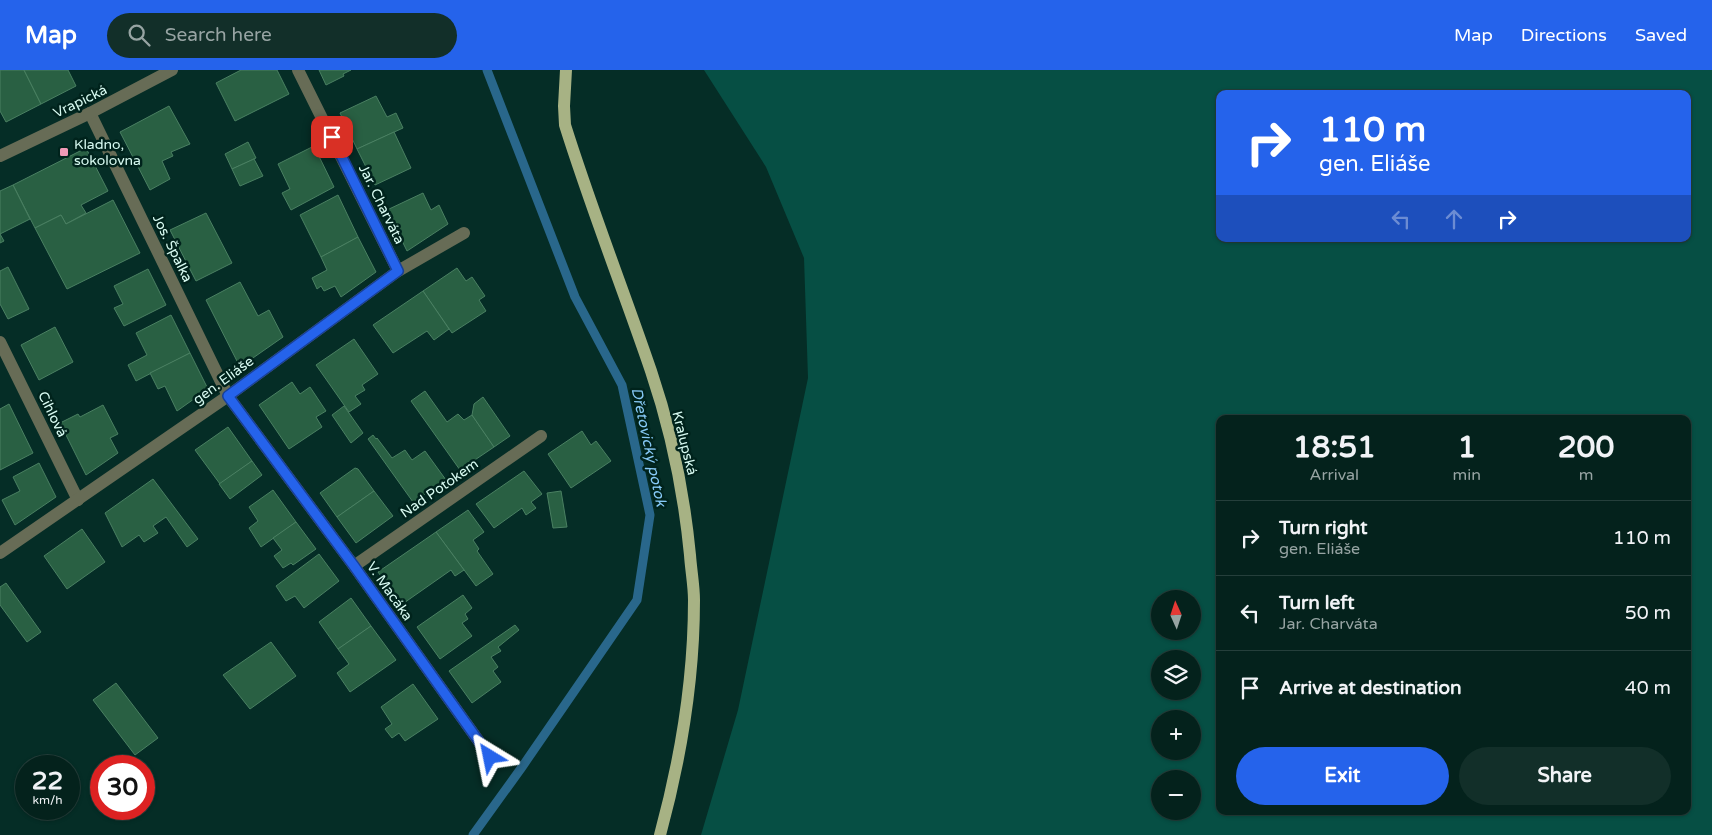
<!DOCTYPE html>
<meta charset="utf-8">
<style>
body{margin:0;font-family:"Varela Round",sans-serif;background:#122f29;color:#f1f3f6;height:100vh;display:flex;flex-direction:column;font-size:19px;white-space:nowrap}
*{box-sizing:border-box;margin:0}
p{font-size:16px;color:#97a4a3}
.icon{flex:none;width:28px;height:28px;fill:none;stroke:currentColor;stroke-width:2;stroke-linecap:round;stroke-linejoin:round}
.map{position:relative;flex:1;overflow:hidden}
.drawer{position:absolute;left:1216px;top:345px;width:475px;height:400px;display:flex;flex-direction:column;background:#04221c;border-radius:10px;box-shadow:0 1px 4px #0004,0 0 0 1px #253f3b}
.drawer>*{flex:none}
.banner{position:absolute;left:1216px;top:20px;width:475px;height:152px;border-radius:10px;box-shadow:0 1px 4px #0004,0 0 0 1px #253f3b;background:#2563eb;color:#fff;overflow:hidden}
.needle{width:32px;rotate:357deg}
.fabs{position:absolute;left:1151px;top:520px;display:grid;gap:10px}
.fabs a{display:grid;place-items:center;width:50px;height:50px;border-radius:50%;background:#04221c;box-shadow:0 1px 4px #0004,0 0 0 1px #253f3b;font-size:25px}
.speed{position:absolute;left:15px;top:685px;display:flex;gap:10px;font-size:25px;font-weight:700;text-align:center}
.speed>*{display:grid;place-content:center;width:65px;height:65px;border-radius:50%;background:#04221c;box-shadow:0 1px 4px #0004,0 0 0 1px #253f3b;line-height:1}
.speed small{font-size:12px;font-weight:400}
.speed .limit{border:8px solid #d22;background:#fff;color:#111}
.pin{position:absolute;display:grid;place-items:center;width:42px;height:42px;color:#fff;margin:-21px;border-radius:10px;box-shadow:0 2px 8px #0006}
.me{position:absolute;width:55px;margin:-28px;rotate:325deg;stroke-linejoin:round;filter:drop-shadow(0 0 4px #0008)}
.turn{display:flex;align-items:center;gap:18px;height:105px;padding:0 20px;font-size:22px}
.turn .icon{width:65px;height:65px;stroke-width:2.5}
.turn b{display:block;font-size:35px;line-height:42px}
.lanes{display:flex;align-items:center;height:48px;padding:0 20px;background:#0003;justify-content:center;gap:25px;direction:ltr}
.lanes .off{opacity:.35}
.eta{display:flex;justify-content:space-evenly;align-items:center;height:85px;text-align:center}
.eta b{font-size:30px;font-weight:700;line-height:35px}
.action{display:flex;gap:10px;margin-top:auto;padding:10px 20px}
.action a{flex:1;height:58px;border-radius:30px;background:#2563eb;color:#fff;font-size:20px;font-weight:700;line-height:58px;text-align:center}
.action a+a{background:#122f29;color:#f1f3f6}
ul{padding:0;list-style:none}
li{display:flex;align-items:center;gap:15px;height:75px;padding:0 20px;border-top:1px solid #253f3b}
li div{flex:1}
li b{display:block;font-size:19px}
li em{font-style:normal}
header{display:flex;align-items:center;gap:30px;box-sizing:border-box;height:70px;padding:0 25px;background:#2563eb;color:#fff}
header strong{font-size:24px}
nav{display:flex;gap:28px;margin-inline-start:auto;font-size:18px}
.search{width:350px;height:45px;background:#122f29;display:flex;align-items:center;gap:12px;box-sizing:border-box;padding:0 18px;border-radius:28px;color:#97a4a3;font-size:19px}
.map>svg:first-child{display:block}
</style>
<header>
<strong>Map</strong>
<div class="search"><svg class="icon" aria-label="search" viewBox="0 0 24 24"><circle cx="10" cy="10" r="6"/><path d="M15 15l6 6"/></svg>Search here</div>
<nav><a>Map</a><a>Directions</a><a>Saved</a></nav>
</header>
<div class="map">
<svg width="1712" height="765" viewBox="0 0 1712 765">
<rect width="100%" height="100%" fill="#052d26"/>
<path fill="#064f44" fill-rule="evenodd" d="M704,0H1712V765H701L738,640L808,308L804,188L766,97ZM1220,24H1688V169H1220ZM1220,349H1688V741H1220ZM1160,529H1192V561H1160ZM1160,589H1192V621H1160ZM1160,649H1192V681H1160ZM1160,709H1192V741H1160Z"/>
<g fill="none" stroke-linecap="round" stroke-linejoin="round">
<path stroke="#29678b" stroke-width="9" d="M473,765L522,697L637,530L650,445L622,315L575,227L487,0"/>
</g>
<g fill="#296043" stroke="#4a8062">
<path d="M0,0H24L41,34L6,52L0,41Z"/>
<path d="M24,0H68L76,16L41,34Z"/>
<path d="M241,0H277L289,24L235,51L216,13Z"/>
<path d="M319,0H351L343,4L344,6L326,15Z"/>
<path d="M376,26L387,47L396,43L403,58L357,79L340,43Z"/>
<path d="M169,36L190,74L171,82L173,86L162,91L170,109L150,120L120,62Z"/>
<path d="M394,62L411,98L375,115L357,79Z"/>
<path d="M248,72L256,88L232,99L225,84Z"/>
<path d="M314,76L334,117L291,140L282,123L290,119L278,94Z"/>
<path d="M86,78L108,121L81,135L86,143L66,154L61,145L35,158L13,115Z"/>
<path d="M254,89L263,106L240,116L232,99Z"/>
<path d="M13,115L30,149L0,164L4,171L0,173V121Z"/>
<path d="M423,123L431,140L439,135L448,154L407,181L387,140Z"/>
<path d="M338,125L358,167L321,187L300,145Z"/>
<path d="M113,130L140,183L67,219L35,158L61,145L66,154Z"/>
<path d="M206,143L232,193L196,211L170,160Z"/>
<path d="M358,167L376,202L341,227L335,216L324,221L321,216L317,219L312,208L327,200L321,187Z"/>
<path d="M8,197L29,239L8,249L0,234V201Z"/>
<path d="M457,198L466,211L472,207L485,226L479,230L486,241L452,263L423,221Z"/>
<path d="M148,199L166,235L124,256L114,238L123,234L114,216Z"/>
<path d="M240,212L258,246L269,240L283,267L240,297L206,230Z"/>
<path d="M423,221L449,259L434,270L427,261L393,283L373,255Z"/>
<path d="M171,245L190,283L136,311L128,295L147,285L136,263Z"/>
<path d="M55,257L73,292L39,310L21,275Z"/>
<path d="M354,269L378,304L362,315L365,320L355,326L361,334L349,342L316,295Z"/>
<path d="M190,283L208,319L177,341L165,316L158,319L150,303Z"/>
<path d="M292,312L300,324L310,317L326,341L316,347L322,357L289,379L259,335Z"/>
<path d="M425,321L447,352L458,344L464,350L472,345L494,377L460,400L411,331Z"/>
<path d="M483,327L510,366L494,377L472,345L474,334Z"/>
<path d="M9,334L33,383L0,400V339Z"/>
<path d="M103,335L118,364L110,368L118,383L86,405L60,353L78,344L80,347Z"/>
<path d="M344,336L363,363L351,373L332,345Z"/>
<path d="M228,357L252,391L220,414L195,380Z"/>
<path d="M582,361L591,375L596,371L611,391L571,418L548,384Z"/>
<path d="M373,365L376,369L377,368L392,388L405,380L412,390L425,381L446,410L413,432L368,369Z"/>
<path d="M252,391L262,405L230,429L219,414Z"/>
<path d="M39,393L56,427L15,455L2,430L20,421L13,407Z"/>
<path d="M355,398L358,399L374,421L337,447L320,423Z"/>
<path d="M524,401L542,424L531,432L536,438L526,445L522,438L494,458L476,434Z"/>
<path d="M153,409L198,469L187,477L166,447L153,456L158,463L144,472L139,465L122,477L105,443Z"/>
<path d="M273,420L296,452L261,477L249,458L258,451L249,437Z"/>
<path d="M374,421L393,446L356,473L337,447Z"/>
<path d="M561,421L567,457L553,458L547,423Z"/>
<path d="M468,440L484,462L473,470L479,479L477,481L493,504L476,516L436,462Z"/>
<path d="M296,452L316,479L293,495L291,493L283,498L274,486L282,480L273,468Z"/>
<path d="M82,459L105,492L67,519L44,486Z"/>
<path d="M436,462L464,500L455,506L451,500L401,535L378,502Z"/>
<path d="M319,484L339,511L304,538L295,526L286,531L276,516Z"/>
<path d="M6,513L41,562L27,572L0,535V517Z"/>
<path d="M463,525L472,538L465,544L468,549L462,553L472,566L440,589L417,557Z"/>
<path d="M351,528L371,556L338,579L319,552Z"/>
<path d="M515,555L519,560L498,577L501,581L491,587L498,597L493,601L501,612L472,633L449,601Z"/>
<path d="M371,556L396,590L350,622L337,603L349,594L338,579Z"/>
<path d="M271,572L296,606L250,639L223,605Z"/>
<path d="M116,613L158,668L135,685L93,630Z"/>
<path d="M413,614L438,649L405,671L399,663L392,668L385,659L392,654L381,637Z"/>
</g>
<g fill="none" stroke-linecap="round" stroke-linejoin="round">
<g stroke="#676c56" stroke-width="12">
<path d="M298,0L398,201"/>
<path d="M90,43L228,326L354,496L490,687"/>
<path d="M0,86L90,43L172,0"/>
<path d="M0,272L78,430"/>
<path d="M0,483L228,326L398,201L464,163"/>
<path d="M354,496L541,366"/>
</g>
<path stroke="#a7b284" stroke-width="12" d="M566,0L564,36L565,55C591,138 623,219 651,301C671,360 684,423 690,485C691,500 694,516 694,530C694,610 681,688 660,765"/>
</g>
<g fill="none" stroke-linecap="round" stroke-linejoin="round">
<defs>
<path id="route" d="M332,67L398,201L228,326L354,496L490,687"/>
</defs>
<use href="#route" stroke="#184099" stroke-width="12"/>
<use href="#route" stroke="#2563eb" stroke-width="9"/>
</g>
<rect fill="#f09ab7" stroke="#00231c" stroke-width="2" x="59" y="77" width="10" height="10" rx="2.5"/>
<g text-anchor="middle" stroke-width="5" stroke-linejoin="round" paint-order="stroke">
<g font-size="14" fill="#d8fbf2" stroke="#00231c">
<text transform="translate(80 31) rotate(-26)" y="5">Vrapická</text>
<text transform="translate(382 134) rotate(64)" y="5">Jar. Charváta</text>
<text transform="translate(173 178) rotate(64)" y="5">Jos. Špalka</text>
<text transform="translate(223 310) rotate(-36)" y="5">gen. Eliáše</text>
<text transform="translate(53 344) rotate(64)" y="5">Cihlová</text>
<text transform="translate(685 373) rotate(76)" y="5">Kralupská</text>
<text transform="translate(439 418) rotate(-35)" y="5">Nad Potokem</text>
<text transform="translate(390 521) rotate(55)" y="5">V. Macáka</text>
</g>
<g font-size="14" fill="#d8fbf2" stroke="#00231c" text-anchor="start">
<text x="74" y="79">Kladno,<tspan x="74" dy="16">sokolovna</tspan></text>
</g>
<g font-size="15" font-style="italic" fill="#86c9f6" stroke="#00231c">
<text transform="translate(649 377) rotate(78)" y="5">Dřetovický potok</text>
</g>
</g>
</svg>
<div class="fabs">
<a><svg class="needle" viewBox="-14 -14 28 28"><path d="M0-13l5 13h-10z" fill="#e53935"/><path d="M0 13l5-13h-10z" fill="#97a4a3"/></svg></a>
<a><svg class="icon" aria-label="layers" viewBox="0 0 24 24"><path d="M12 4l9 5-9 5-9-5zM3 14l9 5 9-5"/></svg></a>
<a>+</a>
<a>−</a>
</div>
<div class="speed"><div>22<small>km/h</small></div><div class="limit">30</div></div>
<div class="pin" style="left:332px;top:67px;background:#d93025"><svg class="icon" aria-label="arrive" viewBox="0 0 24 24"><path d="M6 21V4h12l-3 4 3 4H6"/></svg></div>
<svg class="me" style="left:490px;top:687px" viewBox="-20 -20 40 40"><path d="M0-17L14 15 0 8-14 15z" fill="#2563eb" stroke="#fff" stroke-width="4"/></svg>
<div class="banner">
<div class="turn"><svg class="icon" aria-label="right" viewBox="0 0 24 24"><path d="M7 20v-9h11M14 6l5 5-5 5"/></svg><div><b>110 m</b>gen. Eliáše</div></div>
<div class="lanes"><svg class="icon off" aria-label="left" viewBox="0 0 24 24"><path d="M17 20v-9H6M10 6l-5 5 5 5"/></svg><svg class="icon off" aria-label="ahead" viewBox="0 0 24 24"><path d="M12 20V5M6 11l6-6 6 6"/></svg><svg class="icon" aria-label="right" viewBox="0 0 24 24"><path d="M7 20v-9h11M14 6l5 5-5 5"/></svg></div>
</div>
<section class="drawer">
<div class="eta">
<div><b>18:51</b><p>Arrival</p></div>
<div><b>1</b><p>min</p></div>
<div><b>200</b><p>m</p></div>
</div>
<ul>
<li><svg class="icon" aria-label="right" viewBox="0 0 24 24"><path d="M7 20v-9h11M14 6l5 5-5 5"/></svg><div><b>Turn right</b><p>gen. Eliáše</p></div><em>110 m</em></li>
<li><svg class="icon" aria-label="left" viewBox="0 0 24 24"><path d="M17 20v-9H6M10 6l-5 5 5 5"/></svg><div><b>Turn left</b><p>Jar. Charváta</p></div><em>50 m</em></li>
<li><svg class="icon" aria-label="arrive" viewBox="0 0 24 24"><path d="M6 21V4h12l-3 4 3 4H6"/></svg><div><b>Arrive at destination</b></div><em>40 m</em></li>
</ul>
<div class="action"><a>Exit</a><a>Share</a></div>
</section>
</div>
